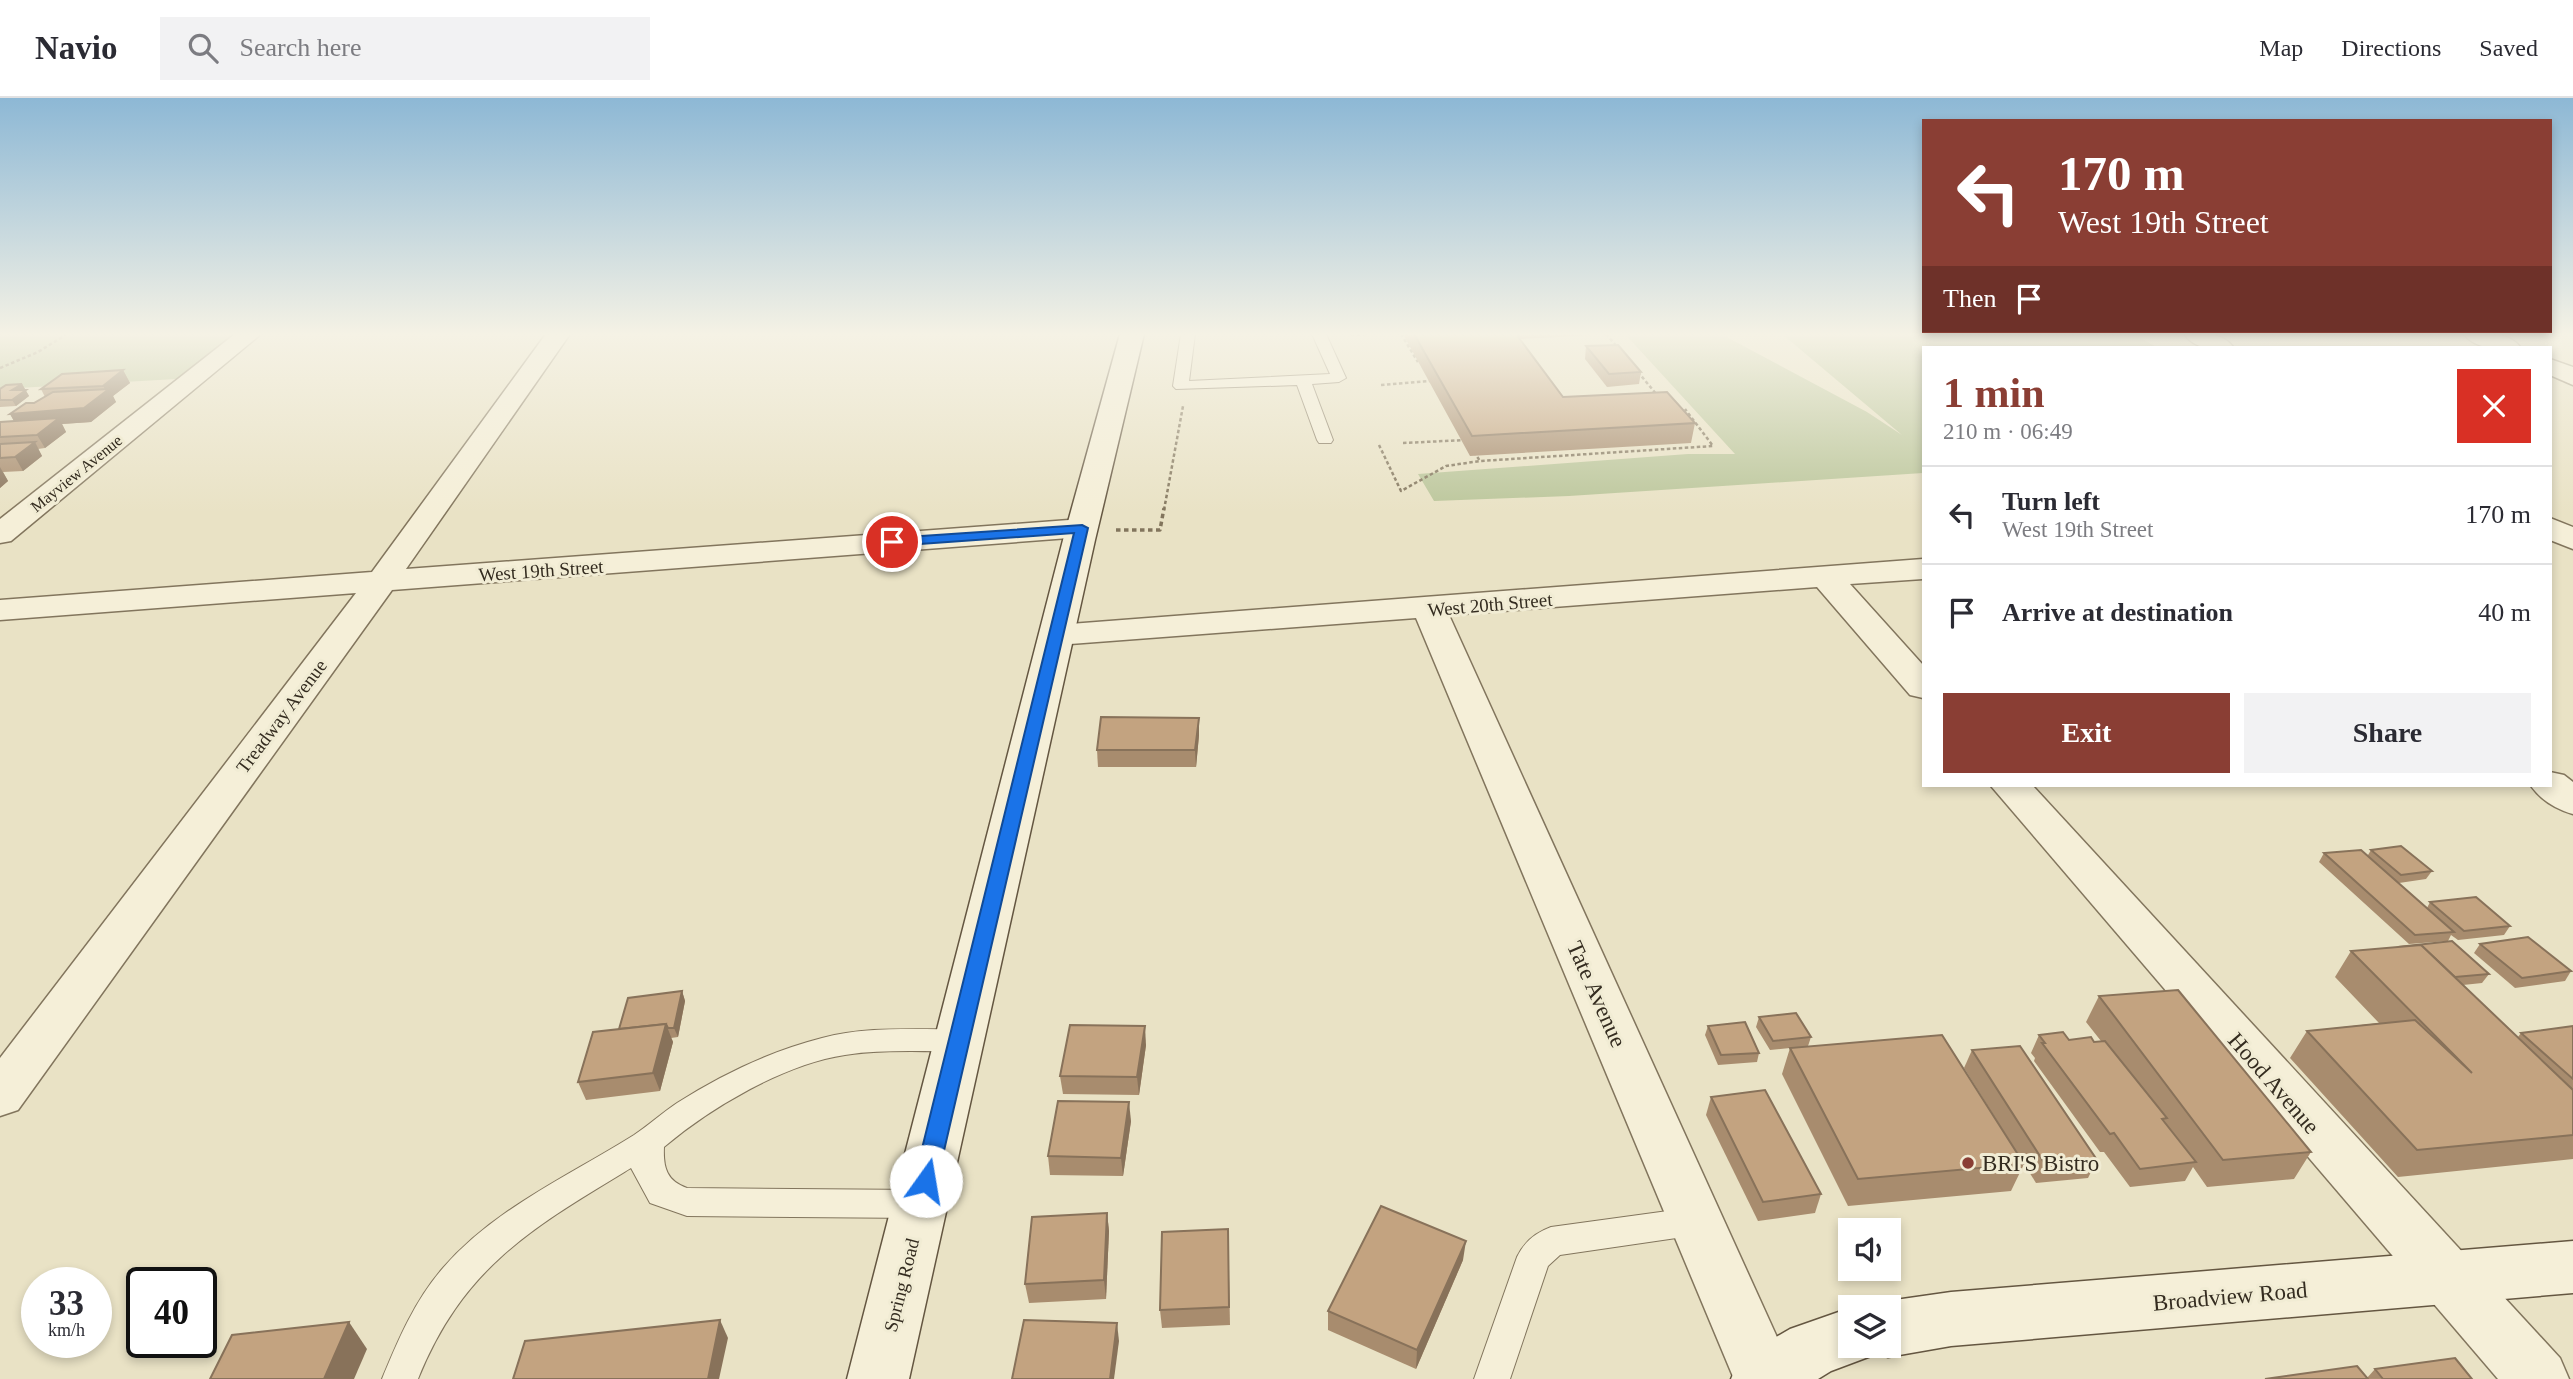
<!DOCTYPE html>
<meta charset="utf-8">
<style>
body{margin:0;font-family:"Times New Roman",serif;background:#f2f2f3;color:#2b2b33;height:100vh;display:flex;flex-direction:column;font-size:26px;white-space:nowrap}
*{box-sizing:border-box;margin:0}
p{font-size:23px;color:#7c7c81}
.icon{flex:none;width:38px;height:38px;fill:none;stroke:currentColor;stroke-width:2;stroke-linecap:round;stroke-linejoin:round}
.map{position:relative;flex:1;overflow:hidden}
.side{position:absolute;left:1922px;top:248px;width:630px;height:441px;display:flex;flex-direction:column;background:#fff;border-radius:0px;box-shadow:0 4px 10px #0003}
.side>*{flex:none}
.hud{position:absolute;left:1922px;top:21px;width:630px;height:214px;border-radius:0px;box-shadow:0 4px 10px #0003;background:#8a3e34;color:#fff;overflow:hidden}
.buttons{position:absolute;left:1838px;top:1120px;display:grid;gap:14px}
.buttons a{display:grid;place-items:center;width:63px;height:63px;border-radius:0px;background:#fff;box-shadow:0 4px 10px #0003;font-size:35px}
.speed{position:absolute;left:21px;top:1169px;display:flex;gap:14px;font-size:35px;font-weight:700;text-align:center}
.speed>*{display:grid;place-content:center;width:91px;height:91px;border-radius:50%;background:#fff;box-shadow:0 4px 10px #0003;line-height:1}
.speed small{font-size:18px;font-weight:400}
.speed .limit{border:4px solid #111;border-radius:10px;background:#fff;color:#111}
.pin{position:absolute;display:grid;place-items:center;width:60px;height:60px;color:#fff;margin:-30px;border:4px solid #fff;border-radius:50%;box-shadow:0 2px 7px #0007}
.me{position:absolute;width:77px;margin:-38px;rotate:13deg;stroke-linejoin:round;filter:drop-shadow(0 0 5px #0008)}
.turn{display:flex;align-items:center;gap:24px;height:147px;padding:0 21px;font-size:32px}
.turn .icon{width:91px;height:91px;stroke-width:2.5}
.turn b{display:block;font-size:49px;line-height:60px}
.then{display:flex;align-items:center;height:66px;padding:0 21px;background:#0003;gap:14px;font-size:26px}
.round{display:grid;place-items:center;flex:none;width:74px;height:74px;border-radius:0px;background:#f2f2f3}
.headline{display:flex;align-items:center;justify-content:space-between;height:119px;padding:0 21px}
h1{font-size:42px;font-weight:800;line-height:52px;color:#8a3e34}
.button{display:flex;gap:14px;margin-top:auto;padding:14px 21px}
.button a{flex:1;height:80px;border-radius:0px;background:#8a3e34;color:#fff;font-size:28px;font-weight:800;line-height:80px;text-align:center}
.button a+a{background:#f2f2f3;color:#2b2b33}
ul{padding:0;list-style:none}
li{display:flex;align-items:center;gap:21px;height:98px;padding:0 21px;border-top:2px solid #e1e1e2}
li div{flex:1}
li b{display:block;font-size:26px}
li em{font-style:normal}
header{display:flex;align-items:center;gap:42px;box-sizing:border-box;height:98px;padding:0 35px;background:#fff;border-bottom:2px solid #e1e1e2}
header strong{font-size:33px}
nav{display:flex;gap:38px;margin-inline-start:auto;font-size:24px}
.search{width:490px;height:63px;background:#f2f2f3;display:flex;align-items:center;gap:18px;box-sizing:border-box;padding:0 24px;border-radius:0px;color:#7c7c81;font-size:26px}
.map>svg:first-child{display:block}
</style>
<header>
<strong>Navio</strong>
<div class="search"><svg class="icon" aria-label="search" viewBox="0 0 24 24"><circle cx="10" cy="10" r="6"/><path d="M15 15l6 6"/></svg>Search here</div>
<nav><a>Map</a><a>Directions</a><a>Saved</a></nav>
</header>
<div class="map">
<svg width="2573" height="1281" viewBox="0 0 2573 1281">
<rect width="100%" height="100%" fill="#e9e2c5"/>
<g fill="#bbc69b">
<path d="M0,236H249L194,280L0,291Z"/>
<path d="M1625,236H1721L1867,314L1902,337L1782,236H2134L2158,250H1923V375L1569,398L1434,403L1418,376L1688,356H1735Z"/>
</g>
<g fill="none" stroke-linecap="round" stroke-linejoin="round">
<defs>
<g id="lane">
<path d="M1181,236H1195L1189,283L1330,276L1312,236H1326L1346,280L1339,284L1312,286L1333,342L1331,345H1319L1317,342L1297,287L1176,291L1173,288Z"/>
<path d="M959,931L969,934L974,942L969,950L959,953C921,954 883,951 845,957C784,966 710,1010 664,1049C663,1070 667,1083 687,1090L920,1092L932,1096L936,1106L932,1116L920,1120L687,1118L650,1105L631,1070C532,1130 463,1169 418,1281H382C398,1242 415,1202 443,1170C495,1110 569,1078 634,1037C649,1027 662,1015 677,1005C721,977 771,953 822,940C866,928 913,932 959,931Z"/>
<path d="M1697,1109L1709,1113L1714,1123L1709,1133L1697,1137L1560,1157L1548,1168L1510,1281H1474L1517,1159C1524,1144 1535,1135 1551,1129Z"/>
</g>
<g id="street">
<path d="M235,236H261L11,443L0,445V421Z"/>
<path d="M546,236H570L406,471L1082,421L1093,423L1097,430L1093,437L1082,439L392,492L18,1012L0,1018V960L356,495L0,522V502L372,474Z"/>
<path d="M2184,236C2202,235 2223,234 2234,250C2216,251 2196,253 2184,236Z"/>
<path d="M2464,236C2482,235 2509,233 2521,250C2503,251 2476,253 2464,236Z"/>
<path d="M2550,261L2573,269V287L2550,277Z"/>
<path d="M2550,420L2573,429V451L2550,442Z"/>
<path d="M1923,461V481L1850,486L1923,567V600L1910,597L1817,489L1449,517L1796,1281H1734L1416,520L1057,547L1045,544L1040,537L1045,530L1057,527Z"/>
<path d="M2550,674L2564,677L2573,684V716C2556,711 2541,702 2531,688H2550Z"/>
<path d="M1991,688H2033L2560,1260L2569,1281H2498Z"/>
</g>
<g id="secondary">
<path d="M1120,236H1144L1095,442L909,1281H847L1063,442Z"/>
<path d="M2573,1143V1195L1951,1248L1888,1259L1873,1253L1871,1258L1831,1273L1818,1281H1731L1740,1260L1790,1231L1850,1210V1248H1888V1209H1872L1888,1203L1951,1194Z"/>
</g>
</defs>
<use href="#lane" stroke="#82755d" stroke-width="2"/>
<use href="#street" stroke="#82755d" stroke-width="3"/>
<use href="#secondary" stroke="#645641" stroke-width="3"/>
<g stroke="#82755d" stroke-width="2.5" stroke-dasharray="3.5 2.5" stroke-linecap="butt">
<path d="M1401,236L1418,264"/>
<path d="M1606,236L1619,251"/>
<path d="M1351,237L1375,236"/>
<path d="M0,270L38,254L67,236"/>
<path d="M1638,274L1657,297"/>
<path d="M1381,287L1430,283"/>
<path d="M1403,345L1465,342"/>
<path d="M1379,347L1401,393L1446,368L1480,363"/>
<path d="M1474,354L1480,363L1713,348L1685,311"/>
<path d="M1164,412L1183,308"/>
</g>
<path stroke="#82755d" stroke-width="3.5" stroke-dasharray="4.5 3.5" stroke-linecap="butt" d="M1116,432H1160L1164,410"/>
<use href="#lane" fill="#f5efd8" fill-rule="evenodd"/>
<use href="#street" fill="#f5efd8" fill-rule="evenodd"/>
<use href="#secondary" fill="#f5efd8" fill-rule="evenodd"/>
</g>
<g fill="#a88c6e">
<path d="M1403,236H1598V237L1520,241L1563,299L1695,325L1691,345L1470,358Z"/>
<path d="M1586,248L1641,274L1639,286L1607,289L1585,261Z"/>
<path d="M123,272L130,285L113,298L116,304L91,324L62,326L66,334L45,350L38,351L42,358L23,373L3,374L8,383L0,390V324L14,323L10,316L45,299L41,291Z"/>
<path d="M22,286L29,298L16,308L0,309V291Z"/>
<path d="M1199,620V637L1196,669H1098L1097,652Z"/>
<path d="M2371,752L2432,773L2426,781L2399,785L2427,810L2430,804L2510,828L2504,837L2458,842L2451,837L2448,843L2409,846L2319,764L2324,755L2368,757Z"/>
<path d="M2480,846L2571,873L2565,883L2515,890L2474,855Z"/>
<path d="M2351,853L2489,876L2482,885L2463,887L2518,939L2521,935L2573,928V1061L2398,1079L2290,960L2307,933L2379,925L2335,879Z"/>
<path d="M682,893L685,903L678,939L671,940L673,944L660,993L586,1002L578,984L619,931Z"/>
<path d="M2099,898L2311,1054L2294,1081L2207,1089L2193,1069L2185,1083L2130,1089L2104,1054H2100L2034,963L2035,960L2031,955L2039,937L2069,942L2094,944L2101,943L2086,924Z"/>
<path d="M1759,919L1811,939L1808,948L2024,1066L2011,1093L1848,1108L1782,976L1790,950L1770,952L1756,929Z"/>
<path d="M1708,928L1759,955L1757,964L1718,967L1705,937Z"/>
<path d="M1146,947L1139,997L1063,996L1060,978Z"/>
<path d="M1972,952L2097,1062L2088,1080L2036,1085L1964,970Z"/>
<path d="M1711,999L1821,1096L1815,1115L1758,1123L1706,1017Z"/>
<path d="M1131,1023L1123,1078L1050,1077L1048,1058Z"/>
<path d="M1107,1115L1109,1133L1106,1201L1029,1205L1025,1186Z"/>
<path d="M1228,1131L1230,1227L1162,1230L1160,1212Z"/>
<path d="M1463,1162L1416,1271L1328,1232V1213Z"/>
<path d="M2375,1271L2472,1281H2265L2367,1280Z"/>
</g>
<g fill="#88725a">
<path d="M123,272L130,285L113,298L116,304L91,324L62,326L66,334L45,350L37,337L18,330L10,316L106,293L103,288Z"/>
<path d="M22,286L29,298L16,308L12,302V292Z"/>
<path d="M35,344L42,358L23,373L15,359Z"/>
<path d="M0,369L8,383L0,390Z"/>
<path d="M1199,620V637L1196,669L1195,652Z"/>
<path d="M682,893L685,903L678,939L674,930Z"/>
<path d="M666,926L673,944L660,993L653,975Z"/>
<path d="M1145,928L1146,947L1139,997L1137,979Z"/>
<path d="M1129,1004L1131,1023L1123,1078L1121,1060Z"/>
<path d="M1107,1115L1109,1133L1106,1201L1104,1182Z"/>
<path d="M1466,1143L1463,1162L1416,1271L1417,1252Z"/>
<path d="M720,1222L728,1240L719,1281H708Z"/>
<path d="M349,1224L367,1251L354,1281H324Z"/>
<path d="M1117,1225L1119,1243L1114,1281H1110Z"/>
</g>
<g fill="#c3a380" stroke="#88725a" stroke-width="2">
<path d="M1414,236H1516L1563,299L1667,294L1695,325L1472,338Z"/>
<path d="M1618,247L1641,274L1609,276L1586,248Z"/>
<path d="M123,272L103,288L41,291L62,276Z"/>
<path d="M22,286L12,292H26L12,302H0V291L6,287Z"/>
<path d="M109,291L84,310L10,316L26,305H34L53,294Z"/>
<path d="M59,320L37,337L0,339V324Z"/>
<path d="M35,344L15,359L0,360V346Z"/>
<path d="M1101,619L1199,620L1195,652H1097Z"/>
<path d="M2401,748L2432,773L2401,777L2371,752Z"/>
<path d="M2361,752L2454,834L2415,837L2324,755Z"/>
<path d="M2476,799L2510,828L2464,833L2430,804Z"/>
<path d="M2528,839L2571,873L2522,880L2480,846Z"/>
<path d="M2452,843L2489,876L2455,879L2421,847L2398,849Z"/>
<path d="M2421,847L2573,992V1037L2417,1052L2307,933L2415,922L2472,975L2351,853Z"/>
<path d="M2178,892L2311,1054L2223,1062L2099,898Z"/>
<path d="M682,893L674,930H668L666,926L619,931L628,900Z"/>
<path d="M1796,915L1811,939L1773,943L1759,919Z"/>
<path d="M1745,924L1759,955L1721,957L1708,928Z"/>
<path d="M666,926L653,975L578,984L593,934Z"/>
<path d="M1070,927L1145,928L1137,979L1060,978Z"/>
<path d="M2573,928V981L2521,935Z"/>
<path d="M2063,934L2069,942L2091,939L2094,944L2105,943L2167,1020L2162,1021L2196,1064L2140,1071L2114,1035L2110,1036L2042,945H2045L2039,937Z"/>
<path d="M1942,937L2024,1066L1858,1081L1790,950Z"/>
<path d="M2020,948L2097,1062L2045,1066L1972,952Z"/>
<path d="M1765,992L1821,1096L1763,1104L1711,999Z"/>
<path d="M1058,1003L1129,1004L1121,1060L1048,1058Z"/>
<path d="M1381,1108L1466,1143L1417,1252L1328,1213Z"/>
<path d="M1107,1115L1104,1182L1025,1186L1032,1119Z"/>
<path d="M1228,1131L1229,1209L1160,1212L1162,1134Z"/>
<path d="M720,1222L708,1281H513L525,1243Z"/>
<path d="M1024,1222L1117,1225L1110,1281H1012Z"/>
<path d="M349,1224L324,1281H210L232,1237Z"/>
<path d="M2455,1260L2472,1281H2383L2375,1271Z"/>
<path d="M2357,1268L2368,1281H2265Z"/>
</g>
<linearGradient id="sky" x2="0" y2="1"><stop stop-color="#8db8d5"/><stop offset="0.57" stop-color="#f5f2e5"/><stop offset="1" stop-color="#f5f2e5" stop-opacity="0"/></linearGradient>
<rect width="2573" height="415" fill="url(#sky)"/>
<path fill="#1a73e8" stroke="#114b97" stroke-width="2" d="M1082,427L1088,430L937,1083L934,1089L926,1092L918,1089L914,1083L1074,435L892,448L885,444L892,440Z"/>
<circle fill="#8a3e34" stroke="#f1ecd4" stroke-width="2.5" cx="1968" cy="1065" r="7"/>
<g text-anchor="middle" stroke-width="6" stroke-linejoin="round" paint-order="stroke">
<g font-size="16" fill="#342c20" stroke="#f1ecd4">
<text transform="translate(76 375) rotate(-39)" y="6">Mayview Avenue</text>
</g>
<g font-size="19" fill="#342c20" stroke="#f1ecd4">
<text transform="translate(541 472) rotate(-4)" y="7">West 19th Street</text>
<text transform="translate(1490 506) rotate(-5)" y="7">West 20th Street</text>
<text transform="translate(281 618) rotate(-53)" y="7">Treadway Avenue</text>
<text transform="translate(901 1187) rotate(-76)" y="7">Spring Road</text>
</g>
<g font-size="23" fill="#342c20" stroke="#f1ecd4">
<text transform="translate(1597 896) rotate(66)" y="8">Tate Avenue</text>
<text transform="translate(2274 985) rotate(49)" y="8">Hood Avenue</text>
<text transform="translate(2230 1198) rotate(-5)" y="8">Broadview Road</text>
</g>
<g font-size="23" fill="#342c20" stroke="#f1ecd4" text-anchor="start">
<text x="1982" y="1073">BRI'S Bistro</text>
</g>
</g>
</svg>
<div class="buttons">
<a><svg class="icon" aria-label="sound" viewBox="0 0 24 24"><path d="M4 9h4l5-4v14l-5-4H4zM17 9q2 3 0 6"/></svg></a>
<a><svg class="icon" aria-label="layers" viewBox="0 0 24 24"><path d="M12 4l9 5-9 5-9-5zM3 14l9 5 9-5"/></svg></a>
</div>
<div class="speed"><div>33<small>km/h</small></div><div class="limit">40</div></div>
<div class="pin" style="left:892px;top:444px;background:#d93025"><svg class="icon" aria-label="arrive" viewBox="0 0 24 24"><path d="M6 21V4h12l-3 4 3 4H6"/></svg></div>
<svg class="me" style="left:926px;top:1083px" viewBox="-20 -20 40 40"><circle r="19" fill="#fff"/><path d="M0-13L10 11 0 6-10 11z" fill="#1a73e8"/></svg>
<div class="hud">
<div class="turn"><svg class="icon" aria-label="left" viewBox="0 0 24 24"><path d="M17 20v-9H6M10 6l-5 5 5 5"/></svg><div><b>170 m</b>West 19th Street</div></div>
<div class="then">Then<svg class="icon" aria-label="arrive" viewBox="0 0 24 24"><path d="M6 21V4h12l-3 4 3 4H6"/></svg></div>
</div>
<section class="side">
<div class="headline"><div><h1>1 min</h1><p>210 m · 06:49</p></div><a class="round" style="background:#d93025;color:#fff"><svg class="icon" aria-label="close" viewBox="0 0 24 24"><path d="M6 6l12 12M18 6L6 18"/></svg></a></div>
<ul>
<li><svg class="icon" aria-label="left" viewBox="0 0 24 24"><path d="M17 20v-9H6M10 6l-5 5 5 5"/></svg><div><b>Turn left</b><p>West 19th Street</p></div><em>170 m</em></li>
<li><svg class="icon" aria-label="arrive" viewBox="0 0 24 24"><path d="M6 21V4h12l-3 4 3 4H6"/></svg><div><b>Arrive at destination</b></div><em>40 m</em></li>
</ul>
<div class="button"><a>Exit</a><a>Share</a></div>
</section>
</div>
